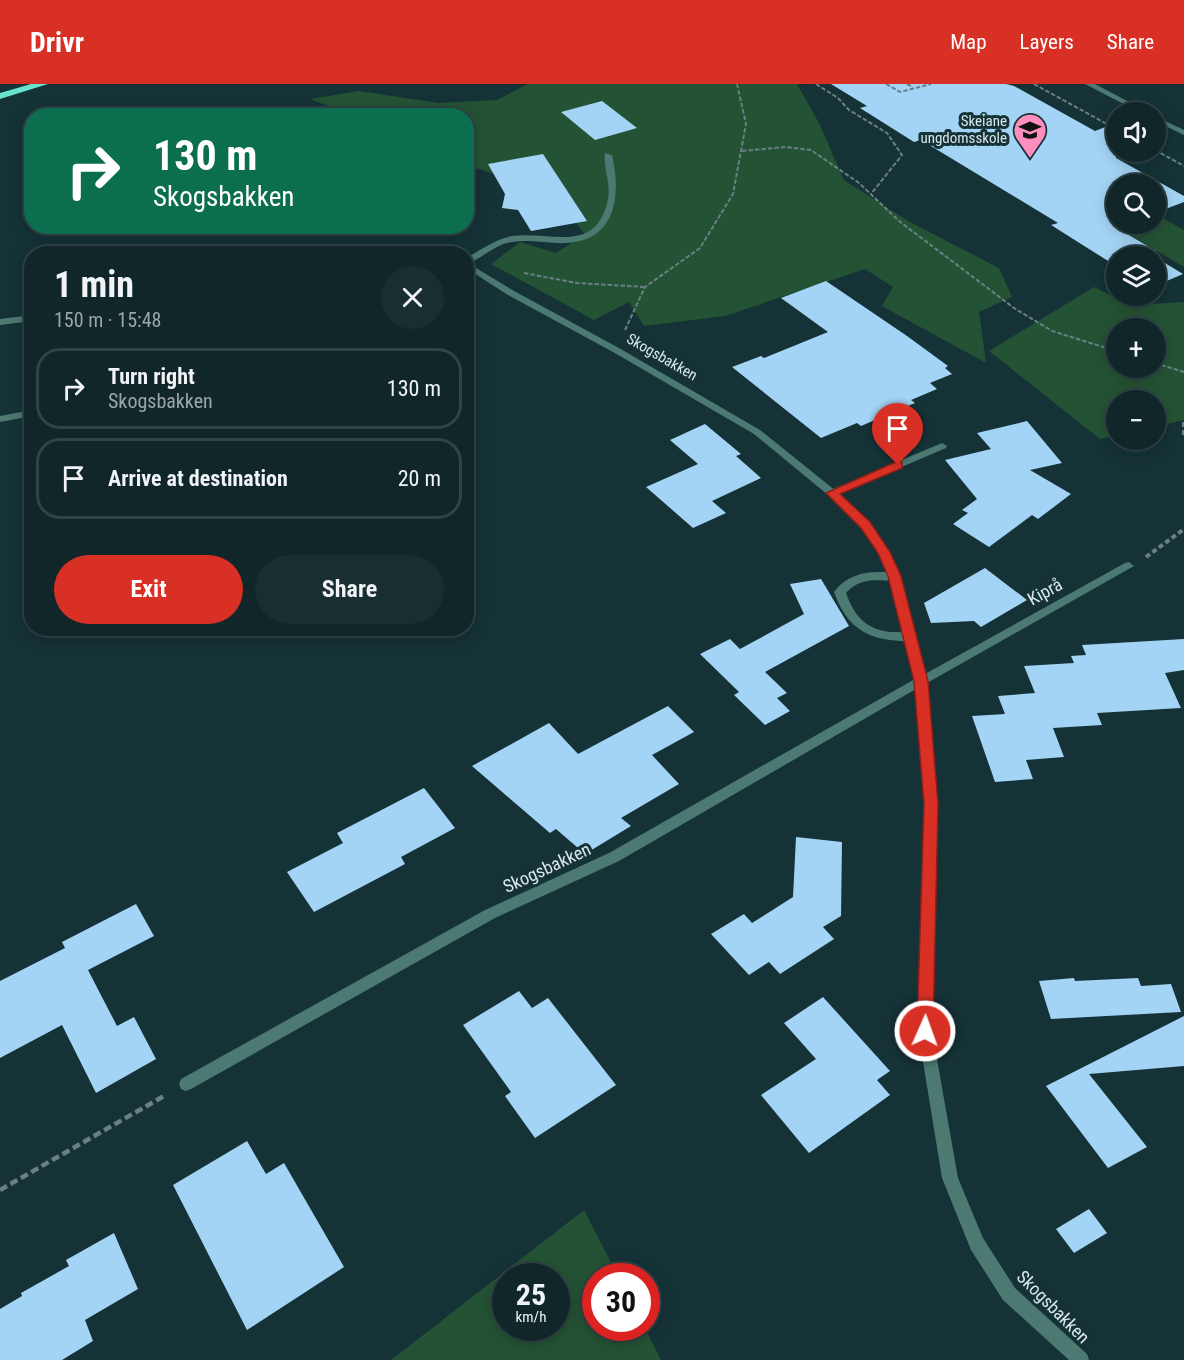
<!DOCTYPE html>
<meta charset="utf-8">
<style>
body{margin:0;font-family:"Roboto Condensed",sans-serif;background:#192e31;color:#f1f3f6;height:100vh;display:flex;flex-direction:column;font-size:22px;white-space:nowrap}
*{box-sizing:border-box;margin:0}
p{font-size:20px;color:#9ca5a8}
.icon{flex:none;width:33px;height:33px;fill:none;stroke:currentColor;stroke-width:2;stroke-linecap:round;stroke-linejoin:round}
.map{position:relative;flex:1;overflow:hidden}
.details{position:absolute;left:24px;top:162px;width:450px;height:390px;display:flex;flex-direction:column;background:#102629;border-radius:24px;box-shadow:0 3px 15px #0003,0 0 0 2px #304346}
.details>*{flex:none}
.guide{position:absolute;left:24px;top:24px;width:450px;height:126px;border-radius:24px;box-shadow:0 3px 15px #0003,0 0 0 2px #304346;background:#0b6e4f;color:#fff;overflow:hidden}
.fabs{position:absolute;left:1106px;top:18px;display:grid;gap:12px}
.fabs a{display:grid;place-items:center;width:60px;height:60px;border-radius:50%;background:#102629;box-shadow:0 3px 15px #0003,0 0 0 2px #304346;font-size:30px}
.speed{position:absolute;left:492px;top:1179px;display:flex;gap:12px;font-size:30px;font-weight:700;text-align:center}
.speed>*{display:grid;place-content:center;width:78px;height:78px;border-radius:50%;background:#102629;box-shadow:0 3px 15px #0003,0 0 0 2px #304346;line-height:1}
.speed small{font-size:15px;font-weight:400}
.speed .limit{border:9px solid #d22;background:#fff;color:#111}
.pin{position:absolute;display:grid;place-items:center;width:51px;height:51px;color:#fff;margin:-62px -26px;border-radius:50% 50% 50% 0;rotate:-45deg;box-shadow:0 0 6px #0007}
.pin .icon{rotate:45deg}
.me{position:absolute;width:66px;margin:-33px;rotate:2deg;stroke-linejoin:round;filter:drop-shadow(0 0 4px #0008)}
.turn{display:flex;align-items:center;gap:21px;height:126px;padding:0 30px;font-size:27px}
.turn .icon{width:78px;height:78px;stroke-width:2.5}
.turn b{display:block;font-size:42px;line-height:51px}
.round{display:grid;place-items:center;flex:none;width:63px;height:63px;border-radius:32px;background:#192e31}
.headline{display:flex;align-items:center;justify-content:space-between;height:102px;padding:0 30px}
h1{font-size:36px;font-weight:700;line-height:45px}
.action{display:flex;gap:12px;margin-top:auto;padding:12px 30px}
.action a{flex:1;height:69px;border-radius:36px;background:#d93025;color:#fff;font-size:24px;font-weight:700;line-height:69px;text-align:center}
.action a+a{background:#192e31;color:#f1f3f6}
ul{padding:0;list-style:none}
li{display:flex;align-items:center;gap:18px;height:81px;margin:0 12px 9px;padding:0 18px;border:3px solid #304346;border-radius:24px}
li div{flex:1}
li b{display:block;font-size:22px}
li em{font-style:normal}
header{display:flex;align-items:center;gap:36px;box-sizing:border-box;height:84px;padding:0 30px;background:#d93025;color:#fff}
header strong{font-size:28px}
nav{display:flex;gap:33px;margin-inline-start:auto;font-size:21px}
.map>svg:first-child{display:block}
</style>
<header>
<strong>Drivr</strong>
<nav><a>Map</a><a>Layers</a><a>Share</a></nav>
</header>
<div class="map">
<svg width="1184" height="1276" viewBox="0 0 1184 1276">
<rect width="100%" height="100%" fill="#153237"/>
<g fill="#245234" fill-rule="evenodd">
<path d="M528,0H797L819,39L844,96L908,137L999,184L1012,213L979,228L986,279L882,222L893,203L865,185L725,232L644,242L629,218L594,236L491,180L520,158L556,169L585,150L552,109L467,81L466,32L351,31L310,15L359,7L439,19L497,16Z"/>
<path d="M1090,127L1116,140H1155V130L1184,146V183Z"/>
<path d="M1094,203L1131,221L1184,218V336L1155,343V316H1116V351L1100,355L989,267ZM1116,244H1155V284H1116Z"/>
<path d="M584,1126L618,1192H596V1244H645L661,1276H391ZM506,1192H556V1244H506Z"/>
</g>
<g fill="#a4d4f5">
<path d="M831,0H1006L1014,2L1095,47L1116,39V74L1184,112V118L1155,129V100H1116V140H1129L1117,144L1156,167L1149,170L1153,172H1116V182L1051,141L1058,139L921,56L914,58L860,24L867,22Z"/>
<path d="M602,17L637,44L595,56L561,28Z"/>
<path d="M543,70L587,137L531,147L518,126L502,124L505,110L488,80Z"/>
<path d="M1155,173L1183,190L1155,202Z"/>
<path d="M826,197L907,252L948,282L945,284L952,290L930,299L937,305L911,316L915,319L861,342L857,339L821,354L732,283L761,272L764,274L828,248L781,214Z"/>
<path d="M1027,337L1062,379L1030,386L1071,410L1038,435L1032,431L989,463L953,440L968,429L962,426L977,415L945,376L991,365L977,349Z"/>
<path d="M705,340L741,370L736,372L761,394L712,417L726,429L693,444L646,403L698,380L670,356Z"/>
<path d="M985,484L1027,516L981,543L974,537L931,539L924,519Z"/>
<path d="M821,495L849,542L765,588L787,609L777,614L790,627L765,641L734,611L739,608L700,570L730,555L740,565L804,530L790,500Z"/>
<path d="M1184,555V586L1165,589L1181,624L1097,629L1102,641L1053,644L1064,673L1026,676L1033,695L995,698L972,632L1005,630L998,612L1035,609L1024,582L1074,579L1071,572L1086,571L1082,561Z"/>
<path d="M668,622L694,648L652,671L679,700L621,734L631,742L585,770L556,745L550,749L472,682L549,639L578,670Z"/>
<path d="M424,704L455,744L401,773L405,780L314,828L287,788L343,759L337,749Z"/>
<path d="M796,753L842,758L841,832L823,843L834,855L780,890L769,878L749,891L711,850L744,830L752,839L793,813Z"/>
<path d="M136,820L154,852L88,886L117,942L134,933L156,975L96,1009L62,941L0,974V897L65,864L62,858Z"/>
<path d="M1074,894L1075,897L1138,894L1141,902L1171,900L1181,928L1051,935L1039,897Z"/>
<path d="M519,907L532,924L548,914L616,1001L535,1054L505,1012L511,1008L463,941Z"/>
<path d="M823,913L890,987L877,996L890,1011L809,1069L761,1011L816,975L784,939Z"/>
<path d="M1184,932V982L1089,990L1147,1063L1108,1084L1046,1002Z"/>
<path d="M247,1057L266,1090L284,1079L344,1183L247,1246L173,1101Z"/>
<path d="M1089,1125L1107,1149L1074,1169L1056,1145Z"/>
<path d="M114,1149L138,1205L85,1236L93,1257L62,1276H0V1225L22,1212L21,1209L69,1182L66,1176Z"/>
</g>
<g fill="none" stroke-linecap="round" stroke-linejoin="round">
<g stroke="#698085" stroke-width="2" stroke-dasharray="4.5 2" stroke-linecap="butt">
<path d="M816,0L838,14L849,26L887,49L902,71L871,110"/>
<path d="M886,0L900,8L931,0"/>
<path d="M907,0L913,3"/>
<path d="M1034,0L1116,45"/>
<path d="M1155,66L1184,82"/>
<path d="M742,67L785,63L811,66L859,99L899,137L1014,224L1052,247L1116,267"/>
<path d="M524,189L577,199L645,203"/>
<path d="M625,246L645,203L700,164L733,110L746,40L737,0"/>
<path d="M1155,279L1184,288"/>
</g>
<g stroke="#698085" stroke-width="4" stroke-dasharray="5 3" stroke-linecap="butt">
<path d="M1184,338V351"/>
<path d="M1146,473L1184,445"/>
</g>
<path stroke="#698085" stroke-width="4.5" stroke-dasharray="8 4" stroke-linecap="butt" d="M0,1106L164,1012"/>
<g fill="#4c7971" fill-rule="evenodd">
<path d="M1085,0H1095L1148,28H1139Z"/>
<path d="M1155,32L1184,46V51L1155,37Z"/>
<path d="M605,69L612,71C621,110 617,156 567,159C549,160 530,155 512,158C495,160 482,175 466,180V174C481,166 495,155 512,152C551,147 597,171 608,115C611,99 603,84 605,69Z"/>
<path d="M32,326V332L0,338V332Z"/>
<path d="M942,359L947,362L946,364L836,411H828L827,409L828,407Z"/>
<path d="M879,488H895L900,492C889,503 866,487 846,509C854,531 865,545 890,548C898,548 906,548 914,550L916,553L914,556C906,558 898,557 890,556C859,552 844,536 834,508C845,493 861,488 879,488Z"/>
</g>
<g fill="#4c7971" fill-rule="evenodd">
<path d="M466,178L514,207L619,264L760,346L836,407L869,439L889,468L900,492L925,590L1125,479L1129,478L1134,482L927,599L937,720L932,947L958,1094L983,1154L1015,1204L1087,1270L1089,1276H1069L1003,1216L971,1166L942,1094L918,947L925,720L916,605L619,777L495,834L191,1005L186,1007L181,1005L179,1000L181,995L485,826L609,769L915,595L890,492L879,469L861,443L828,411L754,350L613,268L508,211L466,184Z"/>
<path d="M32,231V237L0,241V235Z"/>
</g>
<path fill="#69e2cf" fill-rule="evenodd" d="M31,0H48L0,15V9Z"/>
</g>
<path fill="#d93025" stroke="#8d1f18" stroke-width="1.5" d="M898,377L902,378V384L840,410L870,438L890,468L901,492L928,597L938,720L933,947L931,952L925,954L919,952L917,947L924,720L914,597L888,492L878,469L861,444L826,409Z"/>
<defs>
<symbol id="school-pin" viewBox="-11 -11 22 30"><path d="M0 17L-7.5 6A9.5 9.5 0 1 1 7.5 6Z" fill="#fe8ebd" stroke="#153237"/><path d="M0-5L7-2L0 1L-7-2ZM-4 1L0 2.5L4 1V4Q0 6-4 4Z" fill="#111"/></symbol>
</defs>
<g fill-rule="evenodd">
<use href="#school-pin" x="1011" y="27" width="38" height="52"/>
</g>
<g text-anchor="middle" stroke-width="6" stroke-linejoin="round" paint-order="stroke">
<g font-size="15" fill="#d7e7ea" stroke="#153237" text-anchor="end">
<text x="1007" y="42">Skeiane<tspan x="1007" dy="17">ungdomsskole</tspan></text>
</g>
<g font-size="15" fill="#d7e7ea" stroke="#153237">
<text transform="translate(662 273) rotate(30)" y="5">Skogsbakken</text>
</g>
<g font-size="18" fill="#d7e7ea" stroke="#153237">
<text transform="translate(1045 508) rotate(-29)" y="6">Kiprå</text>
<text transform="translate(547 784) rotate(-25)" y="6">Skogsbakken</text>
<text transform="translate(1053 1223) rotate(45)" y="6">Skogsbakken</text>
</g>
</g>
</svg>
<div class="fabs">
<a><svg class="icon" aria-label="sound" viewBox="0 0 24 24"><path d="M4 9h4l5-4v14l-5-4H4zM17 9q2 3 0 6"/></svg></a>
<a><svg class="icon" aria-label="search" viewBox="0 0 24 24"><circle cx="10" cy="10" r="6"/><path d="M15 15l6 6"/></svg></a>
<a><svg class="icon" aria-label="layers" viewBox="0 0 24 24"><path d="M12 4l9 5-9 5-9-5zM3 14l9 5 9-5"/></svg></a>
<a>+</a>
<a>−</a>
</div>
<div class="speed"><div>25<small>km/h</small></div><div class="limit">30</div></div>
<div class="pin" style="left:898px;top:381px;background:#d93025"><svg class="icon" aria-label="arrive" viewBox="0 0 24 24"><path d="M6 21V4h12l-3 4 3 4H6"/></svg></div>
<svg class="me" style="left:925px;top:947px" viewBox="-20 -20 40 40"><circle r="17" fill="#d93025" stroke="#fff" stroke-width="3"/><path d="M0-11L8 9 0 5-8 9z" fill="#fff"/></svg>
<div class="guide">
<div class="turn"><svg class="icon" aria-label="right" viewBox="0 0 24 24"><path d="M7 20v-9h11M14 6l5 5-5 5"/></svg><div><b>130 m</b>Skogsbakken</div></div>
</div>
<section class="details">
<div class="headline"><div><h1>1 min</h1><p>150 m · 15:48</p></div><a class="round"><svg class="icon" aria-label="close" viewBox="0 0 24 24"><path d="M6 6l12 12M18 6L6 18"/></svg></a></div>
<ul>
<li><svg class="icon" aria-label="right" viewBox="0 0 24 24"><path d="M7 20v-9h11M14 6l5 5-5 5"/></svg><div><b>Turn right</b><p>Skogsbakken</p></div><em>130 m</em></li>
<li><svg class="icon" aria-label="arrive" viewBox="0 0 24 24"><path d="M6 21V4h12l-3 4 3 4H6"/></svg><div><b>Arrive at destination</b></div><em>20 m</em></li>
</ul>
<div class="action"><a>Exit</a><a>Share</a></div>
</section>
</div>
